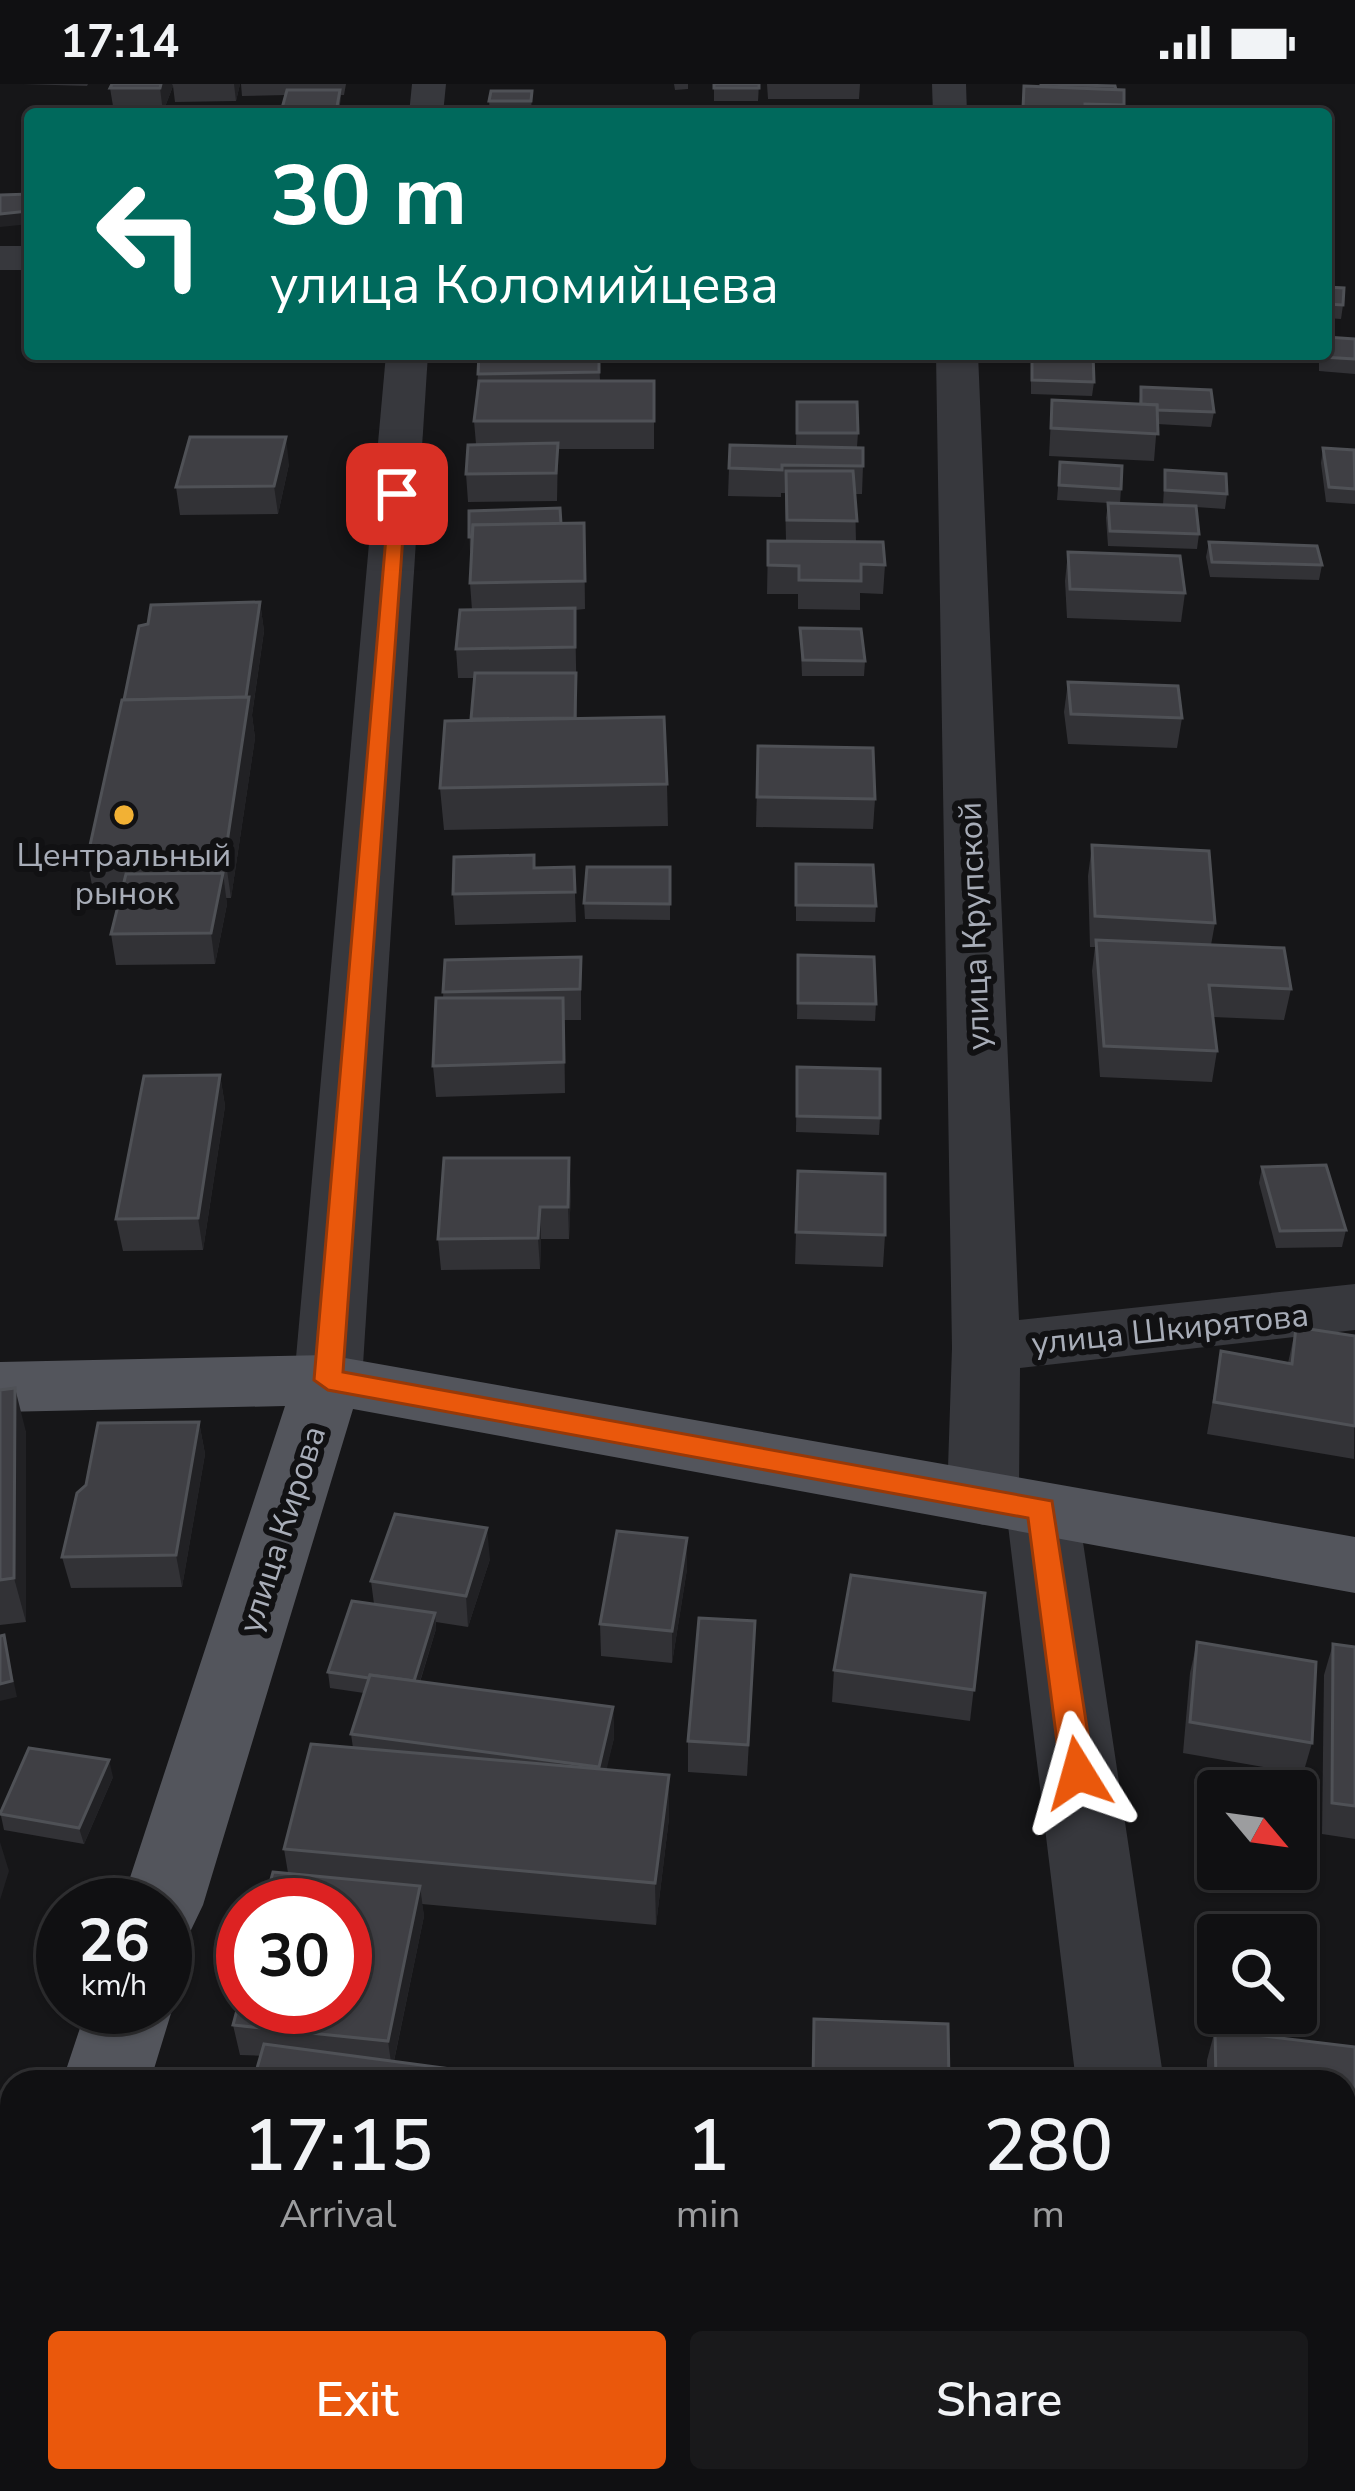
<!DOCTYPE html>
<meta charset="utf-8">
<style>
body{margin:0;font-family:"Nunito Sans",sans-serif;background:#19191b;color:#f1f3f6;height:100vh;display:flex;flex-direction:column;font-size:45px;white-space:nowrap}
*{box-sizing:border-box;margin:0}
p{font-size:39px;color:#9c9d9f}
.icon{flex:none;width:66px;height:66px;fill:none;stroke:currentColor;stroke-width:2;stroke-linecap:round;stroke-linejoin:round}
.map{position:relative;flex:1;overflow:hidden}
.drawer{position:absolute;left:0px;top:1986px;width:1356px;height:423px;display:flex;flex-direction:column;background:#101012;border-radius:36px 36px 0 0;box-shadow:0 3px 9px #0004,0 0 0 3px #303032}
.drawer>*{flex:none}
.hud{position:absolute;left:24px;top:24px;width:1308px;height:252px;border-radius:12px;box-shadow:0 3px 9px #0004,0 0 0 3px #303032;background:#00695c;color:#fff;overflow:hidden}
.needle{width:78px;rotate:119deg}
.controls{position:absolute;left:1197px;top:1686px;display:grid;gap:24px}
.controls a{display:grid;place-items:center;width:120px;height:120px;border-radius:12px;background:#101012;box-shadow:0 3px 9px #0004,0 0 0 3px #303032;font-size:60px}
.speed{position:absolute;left:36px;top:1794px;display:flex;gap:24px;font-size:60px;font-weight:700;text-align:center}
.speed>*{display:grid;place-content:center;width:156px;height:156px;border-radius:50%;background:#101012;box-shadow:0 3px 9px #0004,0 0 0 3px #303032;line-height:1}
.speed small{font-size:30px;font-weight:400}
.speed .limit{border:18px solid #d22;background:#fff;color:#111}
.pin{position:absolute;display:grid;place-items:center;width:102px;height:102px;color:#fff;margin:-51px;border-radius:24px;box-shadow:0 6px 18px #0006}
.me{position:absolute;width:132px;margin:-66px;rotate:352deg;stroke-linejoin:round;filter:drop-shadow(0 0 9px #0008)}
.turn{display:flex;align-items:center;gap:42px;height:252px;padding:0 48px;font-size:54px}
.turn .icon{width:156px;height:156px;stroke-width:2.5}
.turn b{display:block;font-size:84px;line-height:102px}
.eta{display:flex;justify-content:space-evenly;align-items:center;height:204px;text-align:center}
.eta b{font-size:72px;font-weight:600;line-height:84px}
.primary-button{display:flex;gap:24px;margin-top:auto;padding:24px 48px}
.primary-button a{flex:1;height:138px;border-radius:12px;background:#ea580c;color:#fff;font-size:48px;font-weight:600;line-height:138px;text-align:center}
.primary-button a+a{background:#19191b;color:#f1f3f6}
.status{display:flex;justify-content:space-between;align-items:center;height:84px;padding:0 60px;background:#101012;direction:ltr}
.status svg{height:33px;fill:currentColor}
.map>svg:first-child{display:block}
</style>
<div class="status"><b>17:14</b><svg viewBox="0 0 49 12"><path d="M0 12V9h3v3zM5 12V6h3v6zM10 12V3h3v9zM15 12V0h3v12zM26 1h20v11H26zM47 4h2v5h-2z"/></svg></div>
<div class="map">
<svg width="1355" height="2407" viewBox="0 0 1355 2407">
<rect width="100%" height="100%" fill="#161618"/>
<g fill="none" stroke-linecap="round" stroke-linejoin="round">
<g fill="#37383d" fill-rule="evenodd">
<path d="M412,0H446L443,30H409Z"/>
<path d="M932,0H966L967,30H933Z"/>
<rect x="0" y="162" width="30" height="24"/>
<path d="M386,270H428L362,1296L352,1313L328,1321L304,1313L294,1296Z"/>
<path d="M936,270H978L1019,1236L1355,1200V1246L1020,1284L1019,1405L1042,1398L1067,1406L1078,1425L1164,1998H1076L1007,1433L983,1441L958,1433L947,1414L952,1264Z"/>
<path d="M1125,2397H1223L1225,2407H1127Z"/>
</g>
<g fill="#53555c" fill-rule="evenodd">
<path d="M328,1271L1355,1453V1509L353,1325L203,1821L191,1846L165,1856V1821H121L285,1322L0,1328V1278Z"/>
<path d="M165,1907L173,1923L150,1998H62L87,1923H165Z"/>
<path d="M12,2249V2377L0,2382V2254Z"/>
</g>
</g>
<g fill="#323236">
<path d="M23,0H88L87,2Z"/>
<path d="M112,0H240L236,17L175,18L173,2L163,28H114L110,4Z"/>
<path d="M241,0H346L344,11H341L339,30H282L286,11L242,12Z"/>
<path d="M674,0H688V5L675,6Z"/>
<path d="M714,0H759L758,17H714Z"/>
<path d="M767,0H860L859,15H768Z"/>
<path d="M1024,2L1116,6L1124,21L1123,30H1022Z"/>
<path d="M532,7L531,30H490L489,17Z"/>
<path d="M1326,203L1343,221L1341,235L1326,234Z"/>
<path d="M1355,255V290L1319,287V270H1326Z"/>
<path d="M182,270H301L300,274L182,276Z"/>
<path d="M599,270L600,297H654V365H558L557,417L468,418L466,390L476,360L474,337L478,290Z"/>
<path d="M1031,270L1094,298L1092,312L1031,310Z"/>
<path d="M1210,270H1261L1260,278L1210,275Z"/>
<path d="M1141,303L1214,328L1211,343L1157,340L1154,377L1049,372L1052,316L1139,320Z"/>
<path d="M797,318L858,349L857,363L863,382L862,410H855L856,458L885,481L883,510L860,509V526L798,525V510H767L768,457H786L785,409H781V413L728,412L729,384L796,362Z"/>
<path d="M1323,364L1355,372V420L1326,418L1321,379Z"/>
<path d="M1060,378L1121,405L1120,419L1163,421L1165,386L1227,410L1225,425L1196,423L1199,450L1197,465L1108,462L1106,434L1108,419L1057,416Z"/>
<path d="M289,380L278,430L180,431L176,403Z"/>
<path d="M469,427L561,440L584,439L585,525L575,526L577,634L667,700L668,742L444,746L440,704L471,636L474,594H458L456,565L472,526L470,499L472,468H470Z"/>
<path d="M1209,458L1322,481L1319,496L1210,493L1206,473Z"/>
<path d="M1068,468L1185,509L1181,538L1067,534L1065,497Z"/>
<path d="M260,518L264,547L252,631L255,654L231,814H226L227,820L215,880L116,881L111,850L119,817H95L87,775Z"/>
<path d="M800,544L865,577L864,592H802Z"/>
<path d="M1068,598L1182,634L1177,664L1068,660L1064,628Z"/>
<path d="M758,662L875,715L873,745L756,743Z"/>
<path d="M1092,761L1215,839L1211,861L1291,905L1284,936L1213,933L1217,967L1212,998L1100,993L1092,887L1095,863H1090L1088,792Z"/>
<path d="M796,780L876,822L875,838L796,837Z"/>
<path d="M574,783L576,838L455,841L453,810L534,784Z"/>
<path d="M670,783V836L585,835L584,819Z"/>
<path d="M798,871L876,920L875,937L797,935Z"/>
<path d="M581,873V936H564L565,1009L436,1013L433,982L443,914L445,876Z"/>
<path d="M797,983L880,1034L879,1051L796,1048Z"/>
<path d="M220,991L225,1022L203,1166L123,1167L116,1135Z"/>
<path d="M1262,1083L1346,1146L1342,1163L1276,1164L1259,1099Z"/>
<path d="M798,1087L885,1151L883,1183L795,1180Z"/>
<path d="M571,1105L569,1155H541L540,1185L441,1186L438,1155Z"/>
<path d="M1296,1243L1355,1252L1354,1375L1207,1350L1221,1267L1288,1279Z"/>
<path d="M0,1306L26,1348V1538L0,1541Z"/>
<path d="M199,1338L205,1370L182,1503L71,1504L62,1473Z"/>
<path d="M490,1475L468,1543L436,1538V1545L420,1598L613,1623L614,1654L606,1685L669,1691V1734L656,1841L422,1820L424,1832L394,1977L240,1971L233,1941L288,1789L284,1765L353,1664L351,1650L364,1609L330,1604L328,1588L374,1520L371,1497Z"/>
<path d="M687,1485L672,1579L601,1572L600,1540Z"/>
<path d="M985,1509L970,1637L832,1618L834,1586Z"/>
<path d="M1197,1558L1312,1659L1303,1690L1183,1669L1190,1589Z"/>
<path d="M1333,1560L1355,1563V1755L1322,1750L1324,1591Z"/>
<path d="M754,1569L747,1692L688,1688V1657Z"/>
<path d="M113,1693L84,1760L4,1746L0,1727Z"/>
<path d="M1215,1946L1355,1963V2065L1344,2063V1998H1207V1976Z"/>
<path d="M1344,2273L1355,2274V2407L1279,2406L1278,2397H1344Z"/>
</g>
<g fill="#212124">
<path d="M161,0H172L173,2L163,28L160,4Z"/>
<path d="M234,0H240L236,17Z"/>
<path d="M30,124V140L0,143V130Z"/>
<path d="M286,353L289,380L278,430L274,402Z"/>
<path d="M260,518L264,547L252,631L255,654L231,814L225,772Z"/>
<path d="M223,789L227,820L215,880L211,849Z"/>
<path d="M220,991L225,1022L203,1166L198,1134Z"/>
<path d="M569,1074L571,1105L569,1155L568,1123Z"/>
<path d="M540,1123L541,1155L540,1185L538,1154Z"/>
<path d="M15,1304L26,1348V1538L14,1494Z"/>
<path d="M199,1338L205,1370L182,1503L176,1471Z"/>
<path d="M487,1444L490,1475L468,1543L466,1512Z"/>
<path d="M687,1454V1485L672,1579V1547Z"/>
<path d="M435,1529L436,1545L414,1616L413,1600Z"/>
<path d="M4,1551L17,1613L0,1617V1600Z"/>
<path d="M613,1623L614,1654L600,1714L599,1683Z"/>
<path d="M109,1676L113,1693L84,1760L79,1744Z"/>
<path d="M669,1691V1734L656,1841L655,1799Z"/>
<path d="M0,1758L9,1787L0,1816Z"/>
<path d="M420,1802L424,1832L392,1986L388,1957Z"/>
<path d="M213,2397H221L218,2407H210Z"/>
</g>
<g fill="#3f3f44" stroke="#4f5156" stroke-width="3">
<path d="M112,0H161L160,4H110Z"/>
<rect x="714" y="0" width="45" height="4"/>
<path d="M1041,0L1115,2L1116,6L1041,3Z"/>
<path d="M1024,2L1124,6V21L1085,20V27L1023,25Z"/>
<path d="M287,6H340L336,28H281Z"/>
<path d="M491,7H532L531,17H489Z"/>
<path d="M1187,23L1220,24L1221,30H1188Z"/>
<path d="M762,27L844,30H761Z"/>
<path d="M30,110L29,127L0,130V111Z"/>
<path d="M1326,203L1344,204L1343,221L1326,220Z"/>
<path d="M1326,253L1355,255V275L1322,273V270H1326Z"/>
<path d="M479,270H599V288L478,290Z"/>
<path d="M1032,270H1093L1094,298L1032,296Z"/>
<path d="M479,297H654V337H474Z"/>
<path d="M1141,303L1211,306L1214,328L1157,326V321L1141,320Z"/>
<path d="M1052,316L1157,321L1158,350L1051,344Z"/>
<path d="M797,318H857L858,349H797Z"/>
<path d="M190,353H286L274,402L176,403Z"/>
<path d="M558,359L556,389L466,390L468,361Z"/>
<path d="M730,361L863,364V382L782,381V386L729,384Z"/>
<path d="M1323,364L1354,366L1355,405L1329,403Z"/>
<path d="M1060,378L1122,382L1121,405L1059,401Z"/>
<path d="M1165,386L1226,390L1227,410L1165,406Z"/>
<path d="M786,387H853L857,437L787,436Z"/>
<path d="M1108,419L1196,422L1199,450L1110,447Z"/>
<path d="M560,424L561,440L473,441L472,453H469V427Z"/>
<path d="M584,439L585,497L470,499L473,441Z"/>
<path d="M768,457L883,458L885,481L861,480V497L799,496V482L768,481Z"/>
<path d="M1209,458L1317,462L1322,481L1212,478Z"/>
<path d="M1068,468L1180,472L1185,509L1070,505Z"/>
<path d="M260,518L246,613L124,616L139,542L148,540L151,521Z"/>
<path d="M575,524V563L456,565L460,526Z"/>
<path d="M800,544L861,545L865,577L803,576Z"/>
<path d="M475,589H576L575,634L471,635Z"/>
<path d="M1068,598L1178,602L1182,634L1071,630Z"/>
<path d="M249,613L225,772L87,775L122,616Z"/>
<path d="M664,633L667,700L440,704L445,637Z"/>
<path d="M758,662L873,664L875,715L757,713Z"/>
<path d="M1092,761L1209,767L1215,839L1095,832Z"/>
<path d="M534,771V784L574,783L575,808L453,810L454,773Z"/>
<path d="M796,780L873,781L876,822L796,821Z"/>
<path d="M587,783H670V820L584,819Z"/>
<path d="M223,789L211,849L111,850L126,790Z"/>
<path d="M1096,856L1284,864L1291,905L1209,901L1217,967L1104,962Z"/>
<path d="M798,871L874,873L876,920L798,919Z"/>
<path d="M581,873L580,905L443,908L445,876Z"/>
<path d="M436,914H563L564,978L433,982Z"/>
<path d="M797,983L880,985V1034L797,1032Z"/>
<path d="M220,991L198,1134L116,1135L144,992Z"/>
<path d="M444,1074H569L568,1123H540L538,1154L438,1155Z"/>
<path d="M1326,1081L1346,1146L1280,1147L1262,1083Z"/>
<path d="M798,1087L885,1090V1151L796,1148Z"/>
<path d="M1296,1243L1355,1252V1342L1214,1318L1221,1267L1292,1280Z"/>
<path d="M15,1304L14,1494L0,1496V1306Z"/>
<path d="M199,1338L176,1471L62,1473L77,1409L86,1401L98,1339Z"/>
<path d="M395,1430L487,1444L466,1512L371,1497Z"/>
<path d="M617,1447L687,1454L672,1547L600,1540Z"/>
<path d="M851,1491L985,1509L974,1606L834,1586Z"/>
<path d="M352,1517L435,1529L414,1597L370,1591L369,1594L328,1588Z"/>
<path d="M699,1534L755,1537L748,1661L688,1657Z"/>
<path d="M4,1551L12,1597L0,1600V1552Z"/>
<path d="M1197,1558L1316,1578L1312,1659L1190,1638Z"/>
<path d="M1333,1560L1355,1563V1722L1332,1719Z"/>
<path d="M370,1591L613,1623L599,1683L351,1650Z"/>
<path d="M311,1660L669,1691L655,1799L284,1765Z"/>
<path d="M29,1664L109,1676L79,1744L0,1730Z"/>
<path d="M273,1788L420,1802L388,1957L233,1941L243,1904V1923H345V1821H264Z"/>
<path d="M814,1935L948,1940L949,1998H813Z"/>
<path d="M1215,1946L1355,1963V2034L1344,2033V1998H1216Z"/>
<path d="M264,1960L451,1985L448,1998H253Z"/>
<path d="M1344,2273L1355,2274V2383L1344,2382Z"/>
<path d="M153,2397H213L210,2407H150Z"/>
<path d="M876,2397H1061L1062,2407H876Z"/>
</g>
<path fill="#ea580c" stroke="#983908" stroke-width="3" d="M390,406L406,410L343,1288L1052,1417L1094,1689L1089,1699L1078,1703L1066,1699L1061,1689L1028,1434L328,1306L314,1296Z"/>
<circle fill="#f2b134" stroke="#111113" stroke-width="4.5" cx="124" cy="731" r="12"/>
<g text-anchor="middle" stroke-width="12" stroke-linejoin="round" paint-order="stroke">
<g font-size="33" fill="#a8adb8" stroke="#111113">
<text x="124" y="782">Центральный<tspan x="124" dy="38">рынок</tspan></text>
</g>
<g font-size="33" fill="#a8adb8" stroke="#111113">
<text transform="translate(973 842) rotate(-92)" y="12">улица Крупской</text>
<text transform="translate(1170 1244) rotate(-6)" y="12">улица Шкирятова</text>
<text transform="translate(281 1445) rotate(-72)" y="12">улица Кирова</text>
</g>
</g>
</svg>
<div class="controls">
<a><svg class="needle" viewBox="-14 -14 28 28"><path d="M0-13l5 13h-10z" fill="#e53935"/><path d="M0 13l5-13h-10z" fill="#9c9d9f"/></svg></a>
<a><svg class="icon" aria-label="search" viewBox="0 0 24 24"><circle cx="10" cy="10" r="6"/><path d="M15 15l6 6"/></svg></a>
</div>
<div class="speed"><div>26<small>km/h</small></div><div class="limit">30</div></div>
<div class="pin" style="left:397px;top:410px;background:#d93025"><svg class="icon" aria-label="arrive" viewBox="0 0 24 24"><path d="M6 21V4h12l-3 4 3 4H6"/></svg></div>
<svg class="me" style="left:1078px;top:1689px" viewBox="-20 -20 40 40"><path d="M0-17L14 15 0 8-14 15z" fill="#ea580c" stroke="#fff" stroke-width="4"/></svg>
<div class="hud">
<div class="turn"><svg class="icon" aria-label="left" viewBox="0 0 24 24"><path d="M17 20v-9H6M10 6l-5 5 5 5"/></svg><div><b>30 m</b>улица Коломийцева</div></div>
</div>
<section class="drawer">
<div class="eta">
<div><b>17:15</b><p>Arrival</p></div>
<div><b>1</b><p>min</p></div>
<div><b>280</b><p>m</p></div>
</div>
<div class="primary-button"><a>Exit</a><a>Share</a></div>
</section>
</div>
